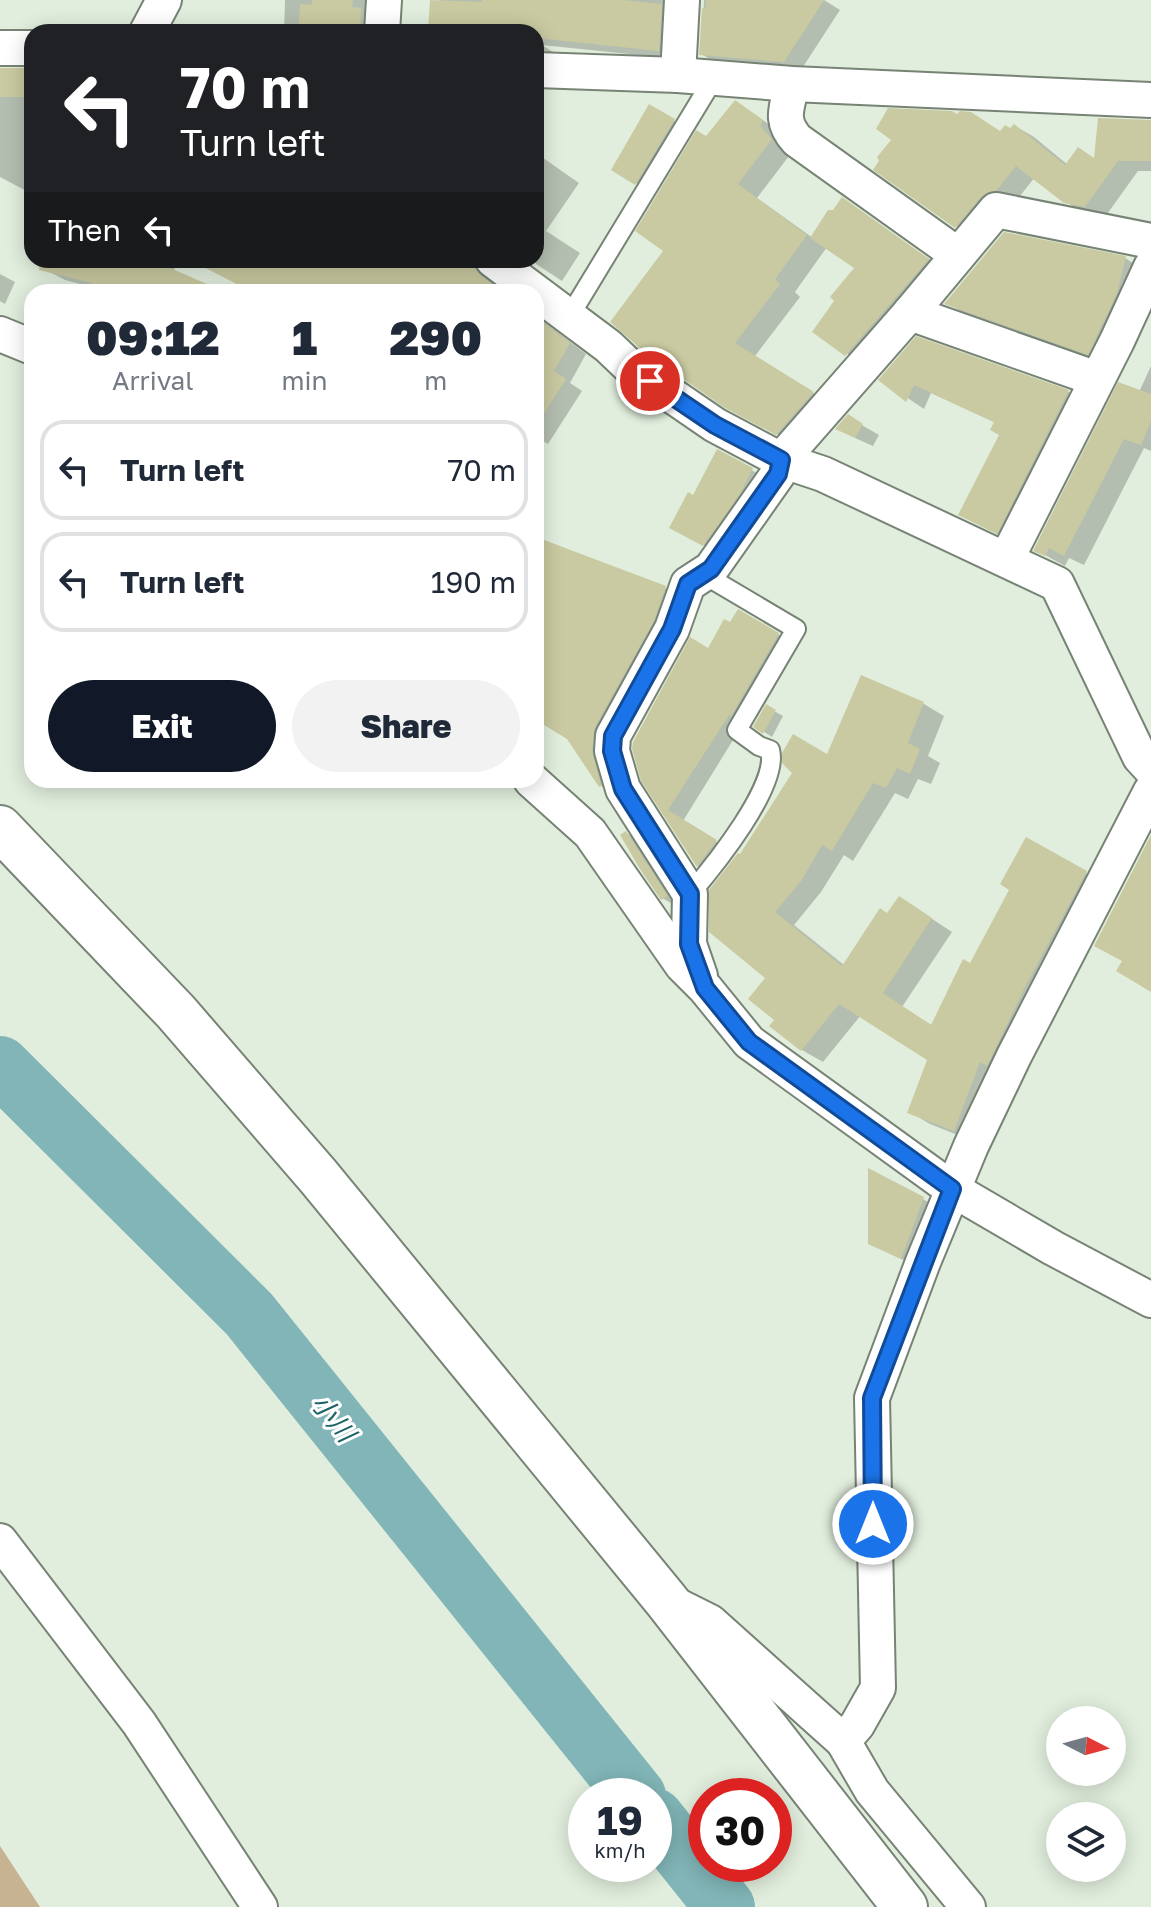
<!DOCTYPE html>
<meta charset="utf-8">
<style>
body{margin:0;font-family:"Golos Text","Noto Sans JP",sans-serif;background:#f2f2f3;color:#1f2937;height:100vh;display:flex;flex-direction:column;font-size:30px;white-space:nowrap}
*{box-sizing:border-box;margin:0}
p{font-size:26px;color:#747a83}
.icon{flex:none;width:44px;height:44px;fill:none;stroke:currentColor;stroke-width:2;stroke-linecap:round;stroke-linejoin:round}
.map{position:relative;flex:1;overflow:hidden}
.side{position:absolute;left:24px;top:284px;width:520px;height:504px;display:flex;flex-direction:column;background:#fff;border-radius:24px;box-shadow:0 4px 20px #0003}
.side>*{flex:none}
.hud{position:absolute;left:24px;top:24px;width:520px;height:244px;border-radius:24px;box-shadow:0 4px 20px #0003;background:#202124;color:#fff;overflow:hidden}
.needle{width:52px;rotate:96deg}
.controls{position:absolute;left:1046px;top:1706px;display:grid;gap:16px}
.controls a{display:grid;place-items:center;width:80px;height:80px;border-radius:50%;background:#fff;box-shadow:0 4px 20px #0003;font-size:40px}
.speed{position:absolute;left:568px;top:1778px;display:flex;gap:16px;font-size:40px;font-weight:700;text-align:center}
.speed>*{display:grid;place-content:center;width:104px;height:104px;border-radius:50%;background:#fff;box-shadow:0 4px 20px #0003;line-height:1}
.speed small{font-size:20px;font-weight:400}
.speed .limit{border:12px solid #d22;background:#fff;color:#111}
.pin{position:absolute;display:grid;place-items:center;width:68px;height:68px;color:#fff;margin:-34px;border:4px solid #fff;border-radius:50%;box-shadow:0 2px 8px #0007}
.me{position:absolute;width:88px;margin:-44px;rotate:0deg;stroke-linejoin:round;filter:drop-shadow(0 0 6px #0008)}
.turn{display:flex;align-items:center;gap:28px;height:168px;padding:0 24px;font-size:36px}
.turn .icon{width:104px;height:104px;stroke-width:2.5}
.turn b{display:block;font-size:56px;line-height:68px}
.then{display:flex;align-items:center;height:76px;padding:0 24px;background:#0003;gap:16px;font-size:30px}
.eta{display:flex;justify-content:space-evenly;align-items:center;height:136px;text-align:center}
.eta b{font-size:48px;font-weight:800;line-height:56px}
.primary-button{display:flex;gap:16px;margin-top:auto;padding:16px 24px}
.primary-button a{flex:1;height:92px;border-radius:48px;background:#111827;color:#fff;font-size:32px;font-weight:800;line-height:92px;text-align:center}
.primary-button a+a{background:#f2f2f3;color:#1f2937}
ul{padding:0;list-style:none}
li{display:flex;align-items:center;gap:24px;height:100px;margin:0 16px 12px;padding:0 8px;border:4px solid #e0e1e3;border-radius:24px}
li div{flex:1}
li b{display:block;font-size:30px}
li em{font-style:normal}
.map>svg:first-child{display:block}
</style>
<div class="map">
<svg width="1151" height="1907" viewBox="0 0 1151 1907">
<rect width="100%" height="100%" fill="#e1eedd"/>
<path fill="#c7b292" d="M0,1846L40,1907H0Z"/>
<g fill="#0003">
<path d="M285,0H377V32H284Z"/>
<path d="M440,0H682L676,59L542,45L553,52V59L536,69V32H430Z"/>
<path d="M704,0H824L840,10L801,70L718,64L701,54Z"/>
<path d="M32,68V194L0,177V70Z"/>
<path d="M737,102L783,134L792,152L757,198L813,238L843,200L945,270L864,365L814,331L857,268L827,247L795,292L800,297L755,356L833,406L799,446L749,419L666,250L707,139Z"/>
<path d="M650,107L691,130L653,193L614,170Z"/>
<path d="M1151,123V171H1138L1105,217L1086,213L1066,202L1035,177L1016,201L975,238L956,226L1001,133L1015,126L1034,137L1068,165L1095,159Z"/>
<path d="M536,153L579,183L546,231L580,253L562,281L530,260H536Z"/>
<path d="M1125,258L1141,268L1104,362L962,312L947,303Z"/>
<path d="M51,260H178L173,272L214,292H100L91,287L65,280L48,271Z"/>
<path d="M217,260H493L492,280L503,292H254Z"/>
<path d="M0,274L15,282L5,304L0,301Z"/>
<path d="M536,316L586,354L570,383L582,391L548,444L536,437Z"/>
<path d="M917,339L1069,392L1085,402L1014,542L977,524L1002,435L996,423L931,393L924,409L881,380Z"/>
<path d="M1151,366V451L1144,448L1084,565L1069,558L1065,566L1036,550L1139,392Z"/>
<path d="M848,417L879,435L873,446L855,438Z"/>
<path d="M718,452L770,480L721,554L689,537Z"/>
<path d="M536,537L665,588L684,599L614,738L615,794L601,786L568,737L536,718Z"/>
<path d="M739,611L793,643L683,821L731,851L713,874L698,866L643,780L709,650L731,625Z"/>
<path d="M862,678L924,704L944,716L928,756L940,763L931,784L918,779L908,799L895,793L853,861L844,855L821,892L794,925L844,965L888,915L920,911L952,932L902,1007L933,1026L971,966L1011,889L1027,840L1107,885L975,1142L930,1124L910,1112L930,1059L861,1015L823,1062L802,1050L772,1025L777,1019L740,857L828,757Z"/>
<path d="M767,707L783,716L772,737L755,726Z"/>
<path d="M626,833L634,838L674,901L671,903L662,898Z"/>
<path d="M923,1199L937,1208L916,1266L885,1251Z"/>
</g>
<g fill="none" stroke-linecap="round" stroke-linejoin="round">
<g stroke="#81b5b7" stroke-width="60">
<path d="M0,1066L249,1314L636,1796"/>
<path d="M654,1818L725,1907"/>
</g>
</g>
<g fill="#c9caa1">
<path d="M312,0H353L352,7L361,8L360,32H298L300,4L312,5Z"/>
<path d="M430,0L482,2V0H622L662,4L659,51L536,38V32H428Z"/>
<path d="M706,0H824L784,62L699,55L702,8L705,9Z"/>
<rect x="0" y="68" width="32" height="29"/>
<path d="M735,100L763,120L760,126L772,139L738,184L807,235L775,279L780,284L735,343L814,392L776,435L725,408L642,350L610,322L663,251L635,231L696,130L706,136Z"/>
<path d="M649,104L675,119L635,185L611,170Z"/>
<path d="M888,108L952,111L957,114L960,111L971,112L1000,131L1005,125L1010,128L1014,124L1065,165L1078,147L1094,158L1098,118L1151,120V161H1118L1085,207L1064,203L1016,166L996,191L989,192L981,197L955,228L873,170L879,161L877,157L891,140L876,129Z"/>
<path d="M842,197L929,259L845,356L812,332L834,301L830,297L854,268L810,238L828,210H833Z"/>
<path d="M1004,232L1126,256L1117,293L1088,355L944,304Z"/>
<path d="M40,260H152L225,292H105L90,289L92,283L39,270Z"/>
<path d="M190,260H473L475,269L480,275L502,292H252Z"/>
<path d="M536,317L570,343L554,371L566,379L536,426Z"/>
<path d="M916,336L1069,390L997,534L958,515L999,435L990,430L994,422L914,385L906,402L878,380Z"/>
<path d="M1118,382L1151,394V421L1141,445L1124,439L1064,556L1049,548L1045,556L1033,551Z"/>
<path d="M848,414L863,424L855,438L835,429Z"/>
<path d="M717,449L753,468L740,494L703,546L669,528L688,492L693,495Z"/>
<path d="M536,537L666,586L654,621L595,727L592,750L601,786L599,787L567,739L536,720Z"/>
<path d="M738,609L779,633L731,716L729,715L668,810L717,840L697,867L641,781L632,749L633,742L690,637L708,648L724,619L730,622Z"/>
<path d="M861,675L924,702L908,743L920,749L910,774L897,768L886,788L873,783L832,851L822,845L801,881L775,912L842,966L880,908L887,913L899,896L932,918L883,993L931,1025L963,959L970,963L1009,890L1000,884L1026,837L1087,871L1026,985L987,1066L980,1062L954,1131L907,1113L927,1060L839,1004L801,1051L769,1026L774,1020L748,999L765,978L709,932V890L738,853L740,854L792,773L782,763V753L793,734L827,754Z"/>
<path d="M766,704L776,710L763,734L753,727Z"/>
<path d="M626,831L669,898L667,896L661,900L640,869L620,835Z"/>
<path d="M1151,835V992L1116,971L1122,961L1094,946Z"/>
<path d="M868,1168L924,1197L901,1259L868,1244Z"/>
</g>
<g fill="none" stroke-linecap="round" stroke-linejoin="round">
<defs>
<g id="service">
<path d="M569,317L714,78"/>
<path d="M690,894C713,867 780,785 770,750L759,746L737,730L796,629L703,574"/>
</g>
<g id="minor">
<path d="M147,32L164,0"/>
<path d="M382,32L384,0"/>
<path d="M0,48H32"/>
<path d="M536,70L678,75L792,84L1151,100"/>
<path d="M678,75L682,0"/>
<path d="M792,84C787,108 779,120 797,140L958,255"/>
<path d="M493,260L608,346L629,366L715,425L781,460L823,474L1057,584L1140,757L1151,769"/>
<path d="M0,334L32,347"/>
<path d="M1097,379L910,313L996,210L1151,241"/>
<path d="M1007,558L1117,341L1151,267"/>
<path d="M531,780L590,833L682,965L705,988L749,1042L952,1189L1053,1248L1151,1300"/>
<path d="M700,976L689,944L690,894L623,789L612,751L613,736L672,629L688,584L711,569L778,474L781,460L910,313"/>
<path d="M0,1541L139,1723L260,1907"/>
<path d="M674,1604L710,1622L843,1741L872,1791L968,1907"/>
<path d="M843,1741L857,1725L878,1688L872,1398L923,1262L971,1146L1014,1056L1151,791"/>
</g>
<path id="tertiary" d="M0,828L176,1012L318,1176L666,1600L905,1907"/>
</defs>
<use href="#service" stroke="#778374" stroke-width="22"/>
<use href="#minor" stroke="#778374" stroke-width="38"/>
<use href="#tertiary" stroke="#778374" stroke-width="48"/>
<use href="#service" stroke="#fff" stroke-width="18"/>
<use href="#minor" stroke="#fff" stroke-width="34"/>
<use href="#tertiary" stroke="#fff" stroke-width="44"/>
</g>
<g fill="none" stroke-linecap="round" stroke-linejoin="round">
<defs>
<path id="route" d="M650,381L715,425L781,460L778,474L711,569L688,584L672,629L613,736L612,751L623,789L690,894L689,944L705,988L749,1042L952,1189L872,1398L873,1524"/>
</defs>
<use href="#route" stroke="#114b97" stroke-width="20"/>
<use href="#route" stroke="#1a73e8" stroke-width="14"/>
</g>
<g text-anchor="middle" stroke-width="6" stroke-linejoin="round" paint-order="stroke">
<g font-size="26" font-style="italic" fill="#1b6365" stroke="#fff">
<text transform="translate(333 1418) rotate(51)" y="9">小川</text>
</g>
</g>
</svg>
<div class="controls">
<a><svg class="needle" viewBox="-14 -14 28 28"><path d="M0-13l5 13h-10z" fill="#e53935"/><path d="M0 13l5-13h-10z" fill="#747a83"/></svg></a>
<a><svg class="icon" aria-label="layers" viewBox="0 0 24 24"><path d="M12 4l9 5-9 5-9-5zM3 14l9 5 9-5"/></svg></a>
</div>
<div class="speed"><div>19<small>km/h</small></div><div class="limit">30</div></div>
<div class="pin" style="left:650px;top:381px;background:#d93025"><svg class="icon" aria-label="arrive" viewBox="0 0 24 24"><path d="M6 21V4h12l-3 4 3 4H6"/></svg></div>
<svg class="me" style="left:873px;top:1524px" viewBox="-20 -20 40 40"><circle r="17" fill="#1a73e8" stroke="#fff" stroke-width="3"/><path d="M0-11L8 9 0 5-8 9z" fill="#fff"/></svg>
<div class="hud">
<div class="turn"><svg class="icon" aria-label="left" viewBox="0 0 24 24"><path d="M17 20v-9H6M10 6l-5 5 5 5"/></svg><div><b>70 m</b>Turn left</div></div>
<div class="then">Then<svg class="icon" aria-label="left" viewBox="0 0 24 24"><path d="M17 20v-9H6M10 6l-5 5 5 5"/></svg></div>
</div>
<section class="side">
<div class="eta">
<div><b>09:12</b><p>Arrival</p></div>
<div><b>1</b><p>min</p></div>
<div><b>290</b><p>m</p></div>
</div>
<ul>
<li><svg class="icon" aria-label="left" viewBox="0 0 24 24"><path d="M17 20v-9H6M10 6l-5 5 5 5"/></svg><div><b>Turn left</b></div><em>70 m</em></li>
<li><svg class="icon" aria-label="left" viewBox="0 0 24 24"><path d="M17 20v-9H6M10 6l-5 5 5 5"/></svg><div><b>Turn left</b></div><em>190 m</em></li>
</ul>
<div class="primary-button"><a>Exit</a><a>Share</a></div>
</section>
</div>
